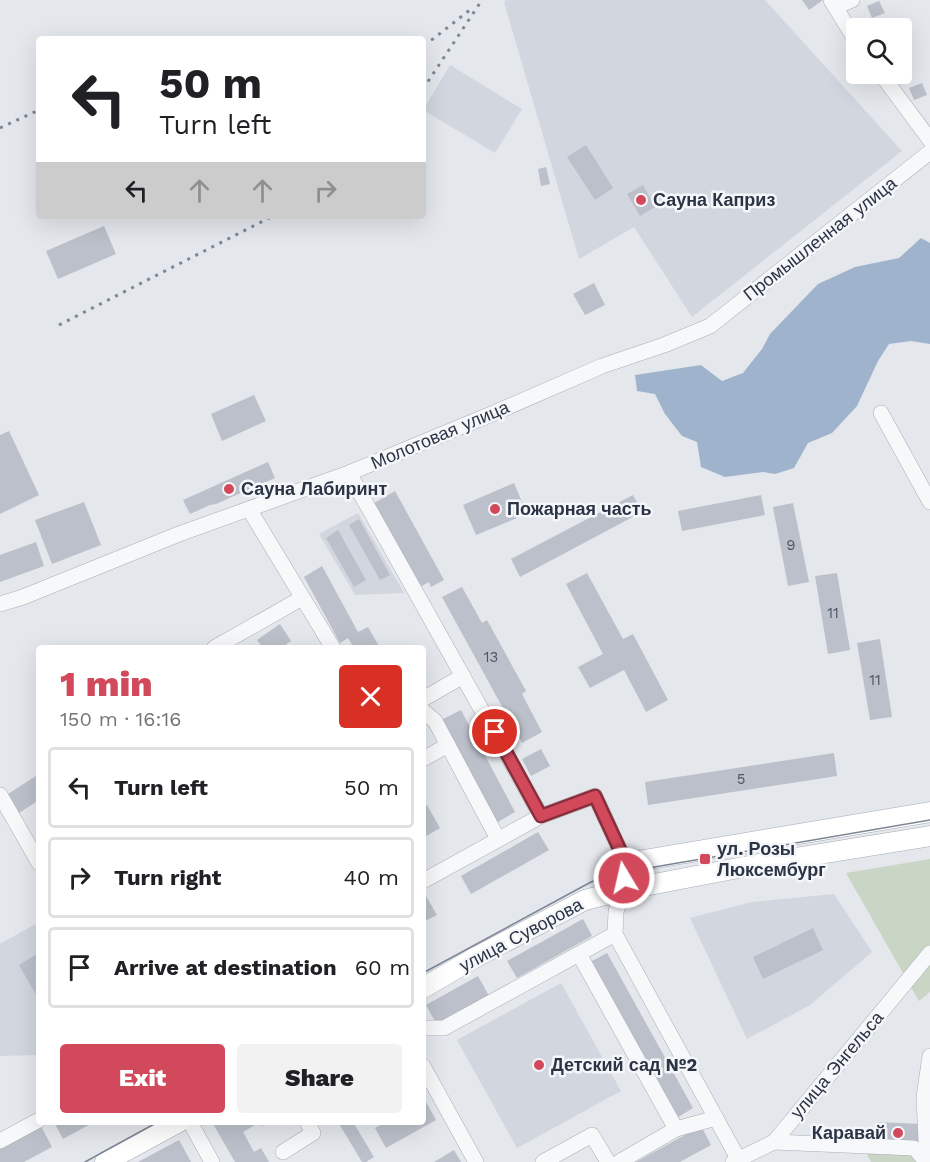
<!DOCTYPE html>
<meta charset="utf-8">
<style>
body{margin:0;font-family:"Work Sans",sans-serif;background:#f2f2f2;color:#202124;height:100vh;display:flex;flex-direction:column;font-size:22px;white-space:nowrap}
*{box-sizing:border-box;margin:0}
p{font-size:20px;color:#757577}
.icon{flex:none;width:33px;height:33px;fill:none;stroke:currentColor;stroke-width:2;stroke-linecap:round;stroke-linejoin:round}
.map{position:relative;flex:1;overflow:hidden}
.side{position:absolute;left:36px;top:645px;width:390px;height:480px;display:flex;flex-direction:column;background:#fff;border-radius:6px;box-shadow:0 6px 24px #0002}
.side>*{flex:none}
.top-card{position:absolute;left:36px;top:36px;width:390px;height:183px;border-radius:6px;box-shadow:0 6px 24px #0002;background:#fff;color:#202124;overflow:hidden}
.controls{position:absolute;left:846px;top:18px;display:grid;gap:12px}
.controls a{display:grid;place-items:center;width:66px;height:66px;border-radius:6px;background:#fff;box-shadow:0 6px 24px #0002;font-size:30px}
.pin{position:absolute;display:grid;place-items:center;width:51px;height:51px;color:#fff;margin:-26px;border:3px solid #fff;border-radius:50%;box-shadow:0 2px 6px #0007}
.me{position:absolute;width:66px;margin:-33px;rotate:351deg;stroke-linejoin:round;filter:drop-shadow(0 0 4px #0008)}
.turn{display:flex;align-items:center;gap:21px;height:126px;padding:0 24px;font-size:27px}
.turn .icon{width:78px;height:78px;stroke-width:2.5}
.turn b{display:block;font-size:42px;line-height:51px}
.lanes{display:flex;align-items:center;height:57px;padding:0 24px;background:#0003;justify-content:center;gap:30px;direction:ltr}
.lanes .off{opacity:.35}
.round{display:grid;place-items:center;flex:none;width:63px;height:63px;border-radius:6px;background:#f2f2f2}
.headline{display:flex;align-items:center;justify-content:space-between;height:102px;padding:0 24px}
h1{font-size:36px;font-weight:800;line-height:45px;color:#d1495b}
.cta{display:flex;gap:12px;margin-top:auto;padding:12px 24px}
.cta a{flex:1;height:69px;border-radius:6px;background:#d1495b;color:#fff;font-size:24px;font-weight:800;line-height:69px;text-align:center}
.cta a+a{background:#f2f2f2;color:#202124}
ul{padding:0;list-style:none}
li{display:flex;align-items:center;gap:18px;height:81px;margin:0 12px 9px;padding:0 12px;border:3px solid #e0e0e0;border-radius:6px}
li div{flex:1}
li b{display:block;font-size:22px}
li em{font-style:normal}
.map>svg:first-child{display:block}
</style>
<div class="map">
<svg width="930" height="1162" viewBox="0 0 930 1162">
<rect width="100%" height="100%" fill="#e4e7ec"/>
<g fill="#d2d6de">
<path d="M506,0H765L902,151L692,317L634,227L579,259L504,2Z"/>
<path d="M450,65L522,109L495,153L423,110Z"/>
<path d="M358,513L404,593L355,595L319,534Z"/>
<path d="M834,894L872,952L810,1005L747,1039L690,918L752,902Z"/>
<path d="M39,922V1055L0,1056V944Z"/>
<path d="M561,983L621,1091L517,1148L457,1040Z"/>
</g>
<g fill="#c9d6c5">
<path d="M930,859V992L919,1001L846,873Z"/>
<path d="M865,1151L908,1153L925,1162H871Z"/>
</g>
<path fill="#9fb4cc" d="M921,238L930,243V344L911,341L889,344L878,361L857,406L832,433L808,443L794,468L775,474L763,472L725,477L701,467L697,442L682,436L665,414L655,394L637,391L635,375L701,365L722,381L743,373L762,349L770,334L818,284L855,267L899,258Z"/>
<g fill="#bbc0ca">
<path d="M802,0H823L809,10Z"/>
<path d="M879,1L885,13L872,18L867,6Z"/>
<path d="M922,83L927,95L914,100L909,88Z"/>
<path d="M586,145L613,188L595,200L567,157Z"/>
<path d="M546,167L550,184L541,186L538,169Z"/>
<path d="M643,185L655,207L640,216L627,194Z"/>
<path d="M104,226L116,254L58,279L46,251Z"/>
<path d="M594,283L605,305L585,315L573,294Z"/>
<path d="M254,395L266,421L222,441L211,414Z"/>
<path d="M9,431L39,495L0,514V435Z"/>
<path d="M268,462L275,478L216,504L210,505L190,514L183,500Z"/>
<path d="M514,483L527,514L476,535L463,505Z"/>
<path d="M395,491L444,580L431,587L429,582L420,587L374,503Z"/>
<path d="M633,495L642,512L520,577L511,559Z"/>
<path d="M761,495L765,515L682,531L678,511Z"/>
<path d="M84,502L101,545L52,564L35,520Z"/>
<path d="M793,503L809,582L788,586L773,507Z"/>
<path d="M359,519L390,575L380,580L349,525Z"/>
<path d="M338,530L366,580L354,587L326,538Z"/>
<path d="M36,542L44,566L0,582V555Z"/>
<path d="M322,566L358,632L368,627L380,648H354L348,638L340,643L304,577Z"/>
<path d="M587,573L623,639L633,634L668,700L646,712L624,670L590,688L578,667L603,654L566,584Z"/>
<path d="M837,573L850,650L828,654L815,576Z"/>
<path d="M462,587L482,623L487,620L526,691L522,694L542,732L522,743L442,597Z"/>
<path d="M280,624L291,641L281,648H263L257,640Z"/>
<path d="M880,639L892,717L870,720L857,643Z"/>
<path d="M461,710L515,812L496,823L441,720Z"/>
<path d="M541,749L550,766L531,776L522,759Z"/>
<path d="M834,753L837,776L648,805L645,782Z"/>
<path d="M39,774V800L19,813L8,794Z"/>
<path d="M427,805L440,828L423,838V808Z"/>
<path d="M538,832L549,850L471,894L461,876Z"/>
<path d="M426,896L437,915L423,922V897Z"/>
<path d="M583,919L592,936L517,978L507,961Z"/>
<path d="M813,928L823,950L763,979L753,957Z"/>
<path d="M607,953L693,1108L675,1119L588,963Z"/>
<path d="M37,954L39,959V1000L19,965Z"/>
<path d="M478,976L489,996L437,1025L426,1005Z"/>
<path d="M425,1100L436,1120L386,1148L375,1128L386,1122H423V1101Z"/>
<path d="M54,1122H94L63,1139Z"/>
<path d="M212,1122H269L262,1126L260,1122L243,1132L254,1152L261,1148L269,1162H235Z"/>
<path d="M338,1122H353L374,1157L366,1162H362Z"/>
<path d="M877,1122L921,1124L920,1143L876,1141Z"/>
<path d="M41,1126L52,1147L24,1162H0V1148Z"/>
<path d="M701,1126L711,1145L680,1162H636Z"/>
<path d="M179,1140L191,1162H138Z"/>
<path d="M454,1150L461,1162H434Z"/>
</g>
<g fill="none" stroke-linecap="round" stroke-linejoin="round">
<defs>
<g id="minor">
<path d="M831,0L856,41"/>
<path d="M836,7L852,0"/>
<path d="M881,74L930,140"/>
<path d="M881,413L930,502"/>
<path d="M349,473L541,816"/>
<path d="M249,509L333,648"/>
<path d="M0,604L23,597L179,534L349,473L494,413L602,366L664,345L710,326L930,152"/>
<path d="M214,648L302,598"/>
<path d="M423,699L463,676"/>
<path d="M423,711L435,721L498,839"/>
<path d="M423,759L448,745"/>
<path d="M0,795L39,863"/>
<path d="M423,881L541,816L595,796L626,863"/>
<path d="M623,890L616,912L615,934L740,1162"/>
<path d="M579,954L676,1129L716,1118"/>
<path d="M423,1028H444L615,934"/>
<path d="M423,1066L476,1162"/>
<path d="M190,1122L212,1162"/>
<path d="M0,1141L39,1120"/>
<path d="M774,1142L914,1148L927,1162"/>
<path d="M283,1152L313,1133L307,1122"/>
<path d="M543,1162L592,1135L608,1162"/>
<path d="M619,1162L676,1129"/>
<path d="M733,1162L774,1142L930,953"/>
<path d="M927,1162L924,1097L930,1056"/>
</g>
<g id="major">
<path d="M623,890L626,863L930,812"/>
<path d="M423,988L478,956L585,900L623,890L764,863L930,836"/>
<path d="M105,1162L179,1122"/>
</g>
</defs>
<use href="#minor" stroke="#a9aeb7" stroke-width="16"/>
<use href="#major" stroke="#a3abb8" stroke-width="21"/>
<use href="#minor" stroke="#f7f8fa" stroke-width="15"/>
<use href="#major" stroke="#fff" stroke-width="20"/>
<g stroke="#7d8696" stroke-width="1.5">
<path d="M423,973L591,882L625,872L930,820"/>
<path d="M85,1162L158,1122"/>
</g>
<g stroke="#7d8696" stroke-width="3" stroke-dasharray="3 6" stroke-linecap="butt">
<path d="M423,44L433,39L471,9"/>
<path d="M423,89L480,3"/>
<path d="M0,128L39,110"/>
<path d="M59,325L273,216"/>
</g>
</g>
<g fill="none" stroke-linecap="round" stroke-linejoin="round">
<defs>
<path id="route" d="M495,732L541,816L595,796L626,863L624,878"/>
</defs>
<use href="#route" stroke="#882f3b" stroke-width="15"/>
<use href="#route" stroke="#d1495b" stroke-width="10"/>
</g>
<g fill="#d1495b" stroke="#f4f6f9" stroke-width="2">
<circle cx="641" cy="200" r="6"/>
<circle cx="229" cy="489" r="6"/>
<circle cx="495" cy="509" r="6"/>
<rect x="699" y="853" width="12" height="12" rx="3"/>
<circle cx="539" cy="1065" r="6"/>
<circle cx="898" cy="1133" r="6"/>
</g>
<g text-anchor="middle" stroke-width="5" stroke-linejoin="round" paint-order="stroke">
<g font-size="15" fill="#4f5766">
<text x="791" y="550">9</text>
<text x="833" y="618">11</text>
<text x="491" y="662">13</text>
<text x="875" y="685">11</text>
<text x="741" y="784">5</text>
</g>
<g font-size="18" font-weight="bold" fill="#2b3445" stroke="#f4f6f9" text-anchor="start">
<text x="653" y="206">Сауна Каприз</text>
<text x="241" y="495">Сауна Лабиринт</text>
<text x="507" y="515">Пожарная часть</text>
<text x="717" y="855">ул. Розы<tspan x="717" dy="21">Люксембург</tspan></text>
<text x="551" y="1071">Детский сад №2</text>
<text x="886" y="1139" text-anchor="end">Каравай</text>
</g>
<g font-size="18" fill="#2b3445" stroke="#f4f6f9">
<text transform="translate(820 239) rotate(-38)" y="6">Промышленная улица</text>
<text transform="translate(440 435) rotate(-23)" y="6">Молотовая улица</text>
<text transform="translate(521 935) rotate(-28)" y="6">улица Суворова</text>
<text transform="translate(837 1065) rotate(-50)" y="6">улица Энгельса</text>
</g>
</g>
</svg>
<div class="controls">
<a><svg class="icon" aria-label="search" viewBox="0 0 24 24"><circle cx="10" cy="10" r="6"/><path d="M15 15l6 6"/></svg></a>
</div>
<div class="pin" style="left:495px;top:732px;background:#d93025"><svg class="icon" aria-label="arrive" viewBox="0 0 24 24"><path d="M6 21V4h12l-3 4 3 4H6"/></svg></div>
<svg class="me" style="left:624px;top:878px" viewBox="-20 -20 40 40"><circle r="17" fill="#d1495b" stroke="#fff" stroke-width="3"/><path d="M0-11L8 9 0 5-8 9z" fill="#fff"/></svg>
<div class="top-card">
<div class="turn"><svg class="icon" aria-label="left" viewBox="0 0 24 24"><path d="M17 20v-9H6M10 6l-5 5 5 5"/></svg><div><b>50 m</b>Turn left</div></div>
<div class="lanes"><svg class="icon" aria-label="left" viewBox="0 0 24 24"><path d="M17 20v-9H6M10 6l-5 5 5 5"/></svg><svg class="icon off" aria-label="ahead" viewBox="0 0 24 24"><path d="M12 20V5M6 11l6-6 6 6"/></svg><svg class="icon off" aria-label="ahead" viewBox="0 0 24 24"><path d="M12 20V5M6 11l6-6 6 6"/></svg><svg class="icon off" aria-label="right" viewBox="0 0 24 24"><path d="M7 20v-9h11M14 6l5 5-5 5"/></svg></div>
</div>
<section class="side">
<div class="headline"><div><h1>1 min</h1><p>150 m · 16:16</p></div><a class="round" style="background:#d93025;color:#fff"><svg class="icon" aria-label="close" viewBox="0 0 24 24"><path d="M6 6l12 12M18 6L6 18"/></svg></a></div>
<ul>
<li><svg class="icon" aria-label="left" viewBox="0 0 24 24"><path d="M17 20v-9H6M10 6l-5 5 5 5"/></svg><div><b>Turn left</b></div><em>50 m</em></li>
<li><svg class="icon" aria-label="right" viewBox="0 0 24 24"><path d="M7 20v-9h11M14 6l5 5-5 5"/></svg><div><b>Turn right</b></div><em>40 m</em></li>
<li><svg class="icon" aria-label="arrive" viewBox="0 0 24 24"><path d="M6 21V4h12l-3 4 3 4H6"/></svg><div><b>Arrive at destination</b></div><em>60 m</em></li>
</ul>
<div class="cta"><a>Exit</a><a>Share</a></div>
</section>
</div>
